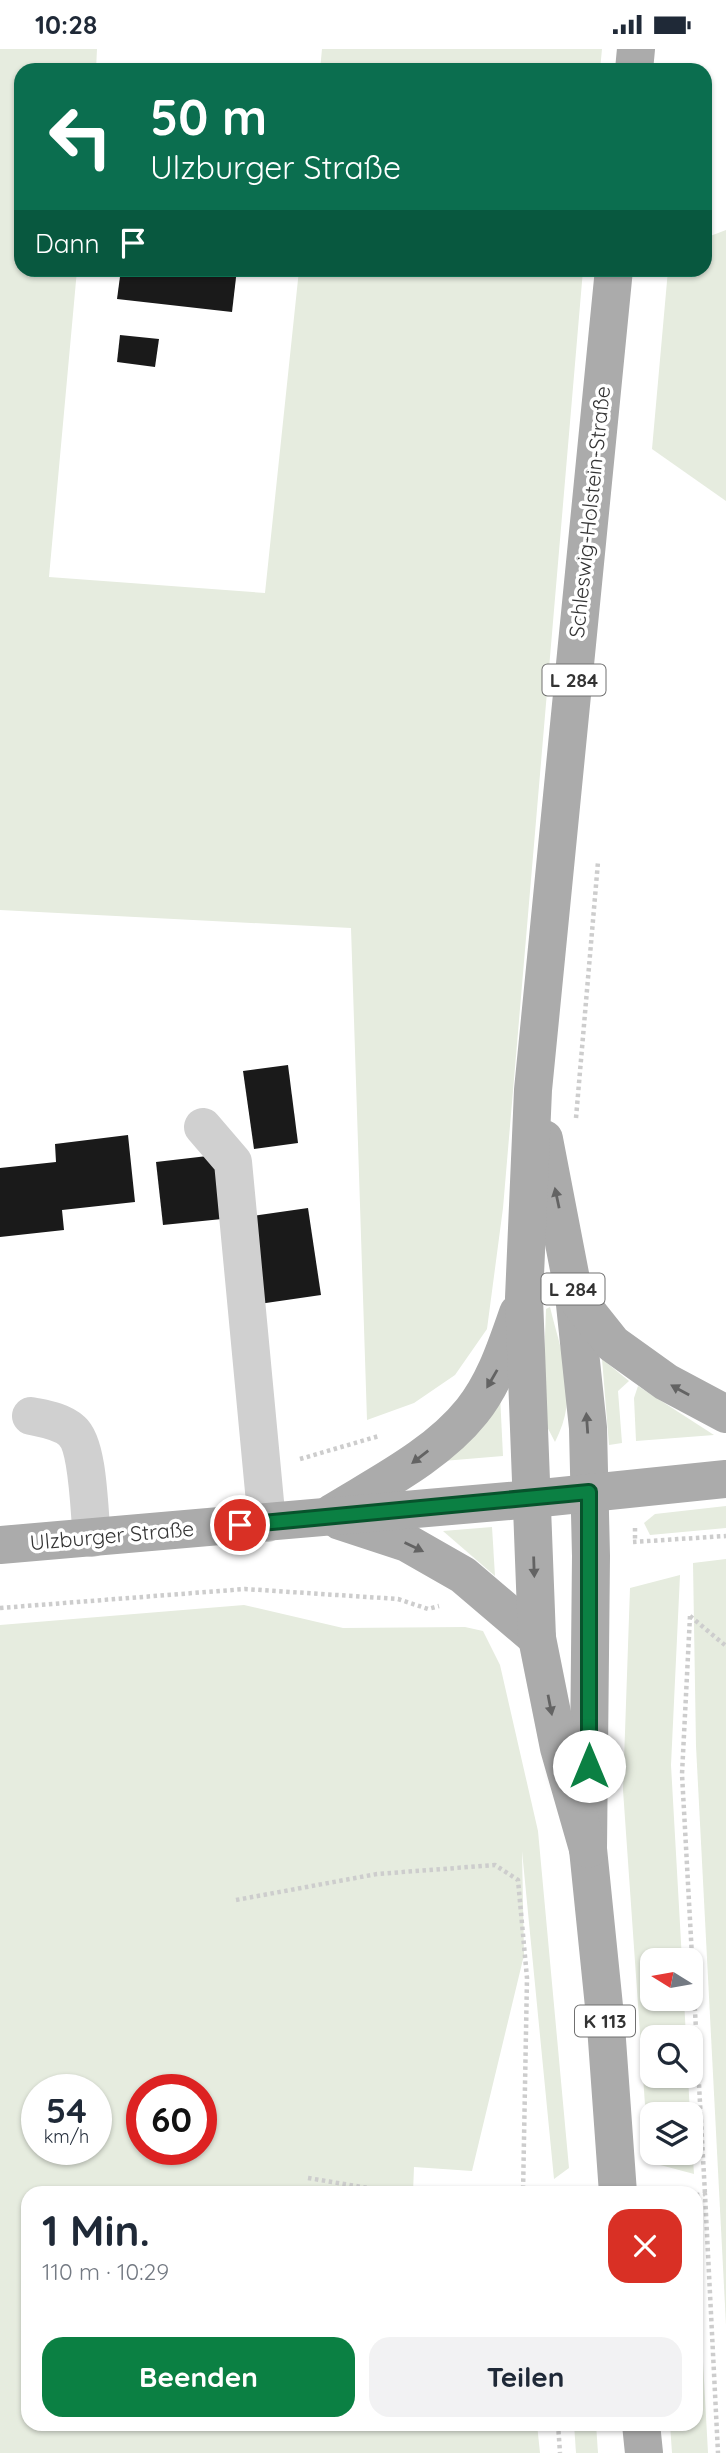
<!DOCTYPE html>
<html lang="de">
<meta charset="utf-8">
<style>
body{margin:0;font-family:Quicksand,sans-serif;background:#f2f2f3;color:#1f2937;height:100vh;display:flex;flex-direction:column;font-size:26px;white-space:nowrap}
*{box-sizing:border-box;margin:0}
p{font-size:23px;color:#747a83}
.icon{flex:none;width:38px;height:38px;fill:none;stroke:currentColor;stroke-width:2;stroke-linecap:round;stroke-linejoin:round}
.map{position:relative;flex:1;overflow:hidden}
.panel{position:absolute;left:21px;top:2137px;width:682px;height:245px;display:flex;flex-direction:column;background:#fff;border-radius:21px;box-shadow:0 2px 5px #0004}
.panel>*{flex:none}
.hud{position:absolute;left:14px;top:14px;width:698px;height:214px;border-radius:21px;box-shadow:0 2px 5px #0004;background:#0b6e4f;color:#fff;overflow:hidden}
.needle{width:46px;rotate:281deg}
.tools{position:absolute;left:640px;top:1899px;display:grid;gap:14px}
.tools a{display:grid;place-items:center;width:63px;height:63px;border-radius:14px;background:#fff;box-shadow:0 2px 5px #0004;font-size:35px}
.speed{position:absolute;left:21px;top:2025px;display:flex;gap:14px;font-size:35px;font-weight:700;text-align:center}
.speed>*{display:grid;place-content:center;width:91px;height:91px;border-radius:50%;background:#fff;box-shadow:0 2px 5px #0004;line-height:1}
.speed small{font-size:18px;font-weight:400}
.speed .limit{border:10px solid #d22;background:#fff;color:#111}
.pin{position:absolute;display:grid;place-items:center;width:60px;height:60px;color:#fff;margin:-30px;border:4px solid #fff;border-radius:50%;box-shadow:0 2px 7px #0007}
.me{position:absolute;width:77px;margin:-38px;rotate:0deg;stroke-linejoin:round;filter:drop-shadow(0 0 5px #0008)}
.turn{display:flex;align-items:center;gap:24px;height:147px;padding:0 21px;font-size:32px}
.turn .icon{width:91px;height:91px;stroke-width:2.5}
.turn b{display:block;font-size:49px;line-height:60px}
.then{display:flex;align-items:center;height:66px;padding:0 21px;background:#0003;gap:14px;font-size:26px}
.round{display:grid;place-items:center;flex:none;width:74px;height:74px;border-radius:21px;background:#f2f2f3}
.overview{display:flex;align-items:center;justify-content:space-between;height:119px;padding:0 21px}
h1{font-size:42px;font-weight:800;line-height:52px}
.primary-button{display:flex;gap:14px;margin-top:auto;padding:14px 21px}
.primary-button a{flex:1;height:80px;border-radius:21px;background:#0b8043;color:#fff;font-size:28px;font-weight:800;line-height:80px;text-align:center}
.primary-button a+a{background:#f2f2f3;color:#1f2937}
.status{display:flex;justify-content:space-between;align-items:center;height:49px;padding:0 35px;background:#fff;direction:ltr}
.status svg{height:19px;fill:currentColor}
.map>svg:first-child{display:block}
</style>
<div class="status"><b>10:28</b><svg viewBox="0 0 49 12"><path d="M0 12V9h3v3zM5 12V6h3v6zM10 12V3h3v9zM15 12V0h3v12zM26 1h20v11H26zM47 4h2v5h-2z"/></svg></div>
<div class="map">
<svg width="726" height="2404" viewBox="0 0 726 2404">
<rect width="100%" height="100%" fill="#fff"/>
<g fill="#e6ecdf" fill-rule="evenodd">
<path d="M0,0H97L96,21H21V220L77,221L49,528L265,544L299,221H583L503,1159L487,1280L455,1326L414,1354L367,1371L351,879L0,861Z"/>
<path d="M322,0H602L600,21H320Z"/>
<path d="M726,181V452L652,400L668,221L705,220V189Z"/>
<path d="M550,1258C562,1308 580,1345 555,1393L542,1368L546,1260Z"/>
<path d="M602,1310L629,1332L618,1342L622,1394L609,1396Z"/>
<path d="M638,1337L714,1386L636,1392L634,1349Z"/>
<path d="M500,1346L503,1407L443,1412Z"/>
<path d="M726,1457V1479L650,1486L644,1474L655,1465Z"/>
<path d="M492,1478L495,1527L443,1482Z"/>
<path d="M726,1510V2276L696,1697L693,1514Z"/>
<path d="M680,1526L671,1716L682,1911H653V1950H684L686,1988H653V2026L688,2027L690,2065H653V2104H691V2080L694,2125L649,2113L623,1741L630,1539Z"/>
<path d="M244,1556L343,1579L465,1578L483,1582L500,1616L538,1782L569,2119L554,2130L522,1802L524,1906L472,2122L414,2118L413,2144H28V2375H537L540,2404H0V1576ZM37,2040H96V2100H37ZM142,2040H201V2100H142Z"/>
<path d="M697,2203L708,2404H672L670,2375H696Z"/>
<path d="M574,2375H596L598,2404H576Z"/>
</g>
<g fill="#1a1a1a">
<path d="M121,220H237L232,263L117,250Z"/>
<path d="M120,286L159,290L155,318L117,313Z"/>
<path d="M288,1016L298,1094L254,1100L243,1022Z"/>
<path d="M128,1086L135,1153L62,1161L64,1181L0,1188V1119L56,1113L55,1095Z"/>
<path d="M216,1106L222,1170L163,1176L156,1113Z"/>
<path d="M308,1159L321,1246L259,1255L246,1168Z"/>
</g>
<g fill="none" stroke-linecap="round" stroke-linejoin="round">
<g stroke="#cdcdcd" stroke-width="4.5" stroke-dasharray="3.5 3.5" stroke-linecap="butt">
<path d="M576,1069L598,813"/>
<path d="M300,1410L379,1387"/>
<path d="M635,1479V1492"/>
<path d="M633,1493L726,1487"/>
<path d="M0,1559L245,1540L398,1550L428,1560L439,1557"/>
<path d="M690,1567L682,1725L705,2145"/>
<path d="M690,1567L726,1597"/>
<path d="M236,1851L377,1825L495,1816L518,1831L527,1929L523,2144"/>
<path d="M308,2129L398,2144"/>
<path d="M696,2146L705,2145L718,2404"/>
<path d="M558,2375L560,2404"/>
</g>
<g stroke="#d0d0d0" stroke-width="38">
<path d="M203,1078L233,1113L267,1474"/>
<path d="M31,1367C45,1370 61,1372 72,1382C89,1397 89,1465 92,1489"/>
</g>
<g stroke="#ababab" stroke-width="38">
<path d="M634,21L636,0"/>
<path d="M544,1090L574,1246L588,1379L591,1507L588,1800L606,1977L618,2144"/>
<path d="M574,1246L613,1295L666,1333L726,1365"/>
<path d="M332,1464C379,1435 437,1406 472,1362C495,1333 506,1298 518,1264"/>
<path d="M340,1472L407,1494L463,1526L537,1589"/>
<path d="M0,1496L532,1450L726,1430"/>
<path d="M588,1800L559,1699L537,1589L524,1249L533,1041L614,220"/>
<path d="M641,2375L644,2404"/>
</g>
</g>
<defs><path id="oneway-solid" d="M-6-.8H1V-3.2L6.5 0L1 3.2V.8H-6Z" transform="scale(1.75)"/></defs>
<g fill="#636363">
<use href="#oneway-solid" transform="translate(557 1149) rotate(-102)"/>
<use href="#oneway-solid" transform="translate(492 1330) rotate(120)"/>
<use href="#oneway-solid" transform="translate(680 1341) rotate(-151)"/>
<use href="#oneway-solid" transform="translate(587 1374) rotate(-94)"/>
<use href="#oneway-solid" transform="translate(420 1408) rotate(142)"/>
<use href="#oneway-solid" transform="translate(414 1498) rotate(26)"/>
<use href="#oneway-solid" transform="translate(534 1518) rotate(88)"/>
<use href="#oneway-solid" transform="translate(550 1656) rotate(79)"/>
</g>
<g fill="none" stroke-linecap="round" stroke-linejoin="round">
<defs>
<path id="route" d="M240,1476L589,1443V1717"/>
</defs>
<use href="#route" stroke="#07532c" stroke-width="18"/>
<use href="#route" stroke="#0b8043" stroke-width="12"/>
</g>
<g text-anchor="middle" stroke-width="7" stroke-linejoin="round" paint-order="stroke">
<g fill="#fff" stroke="#707070" stroke-width="2">
<rect x="542.5" y="615.5" width="63" height="31" rx="5"/>
<rect x="541.5" y="1224.5" width="63" height="31" rx="5"/>
<rect x="575" y="1956.5" width="60" height="31" rx="5"/>
</g>
<g font-size="19" font-weight="bold" fill="#333">
<text x="574" y="638">L 284</text>
<text x="573" y="1247">L 284</text>
<text x="605" y="1979">K 113</text>
</g>
<g font-size="21" fill="#333" stroke="#fff">
<text transform="translate(590 463) rotate(-84)" y="7">Schleswig-Holstein-Straße</text>
<text transform="translate(112 1487) rotate(-5)" y="7">Ulzburger Straße</text>
</g>
</g>
</svg>
<div class="tools">
<a><svg class="needle" viewBox="-14 -14 28 28"><path d="M0-13l5 13h-10z" fill="#e53935"/><path d="M0 13l5-13h-10z" fill="#747a83"/></svg></a>
<a><svg class="icon" aria-label="search" viewBox="0 0 24 24"><circle cx="10" cy="10" r="6"/><path d="M15 15l6 6"/></svg></a>
<a><svg class="icon" aria-label="layers" viewBox="0 0 24 24"><path d="M12 4l9 5-9 5-9-5zM3 14l9 5 9-5"/></svg></a>
</div>
<div class="speed"><div>54<small>km/h</small></div><div class="limit">60</div></div>
<div class="pin" style="left:240px;top:1476px;background:#d93025"><svg class="icon" aria-label="arrive" viewBox="0 0 24 24"><path d="M6 21V4h12l-3 4 3 4H6"/></svg></div>
<svg class="me" style="left:589px;top:1717px" viewBox="-20 -20 40 40"><circle r="19" fill="#fff"/><path d="M0-13L10 11 0 6-10 11z" fill="#0b8043"/></svg>
<div class="hud">
<div class="turn"><svg class="icon" aria-label="left" viewBox="0 0 24 24"><path d="M17 20v-9H6M10 6l-5 5 5 5"/></svg><div><b>50 m</b>Ulzburger Straße</div></div>
<div class="then">Dann<svg class="icon" aria-label="arrive" viewBox="0 0 24 24"><path d="M6 21V4h12l-3 4 3 4H6"/></svg></div>
</div>
<section class="panel">
<div class="overview"><div><h1>1 Min.</h1><p>110 m · 10:29</p></div><a class="round" style="background:#d93025;color:#fff"><svg class="icon" aria-label="close" viewBox="0 0 24 24"><path d="M6 6l12 12M18 6L6 18"/></svg></a></div>
<div class="primary-button"><a>Beenden</a><a>Teilen</a></div>
</section>
</div>
